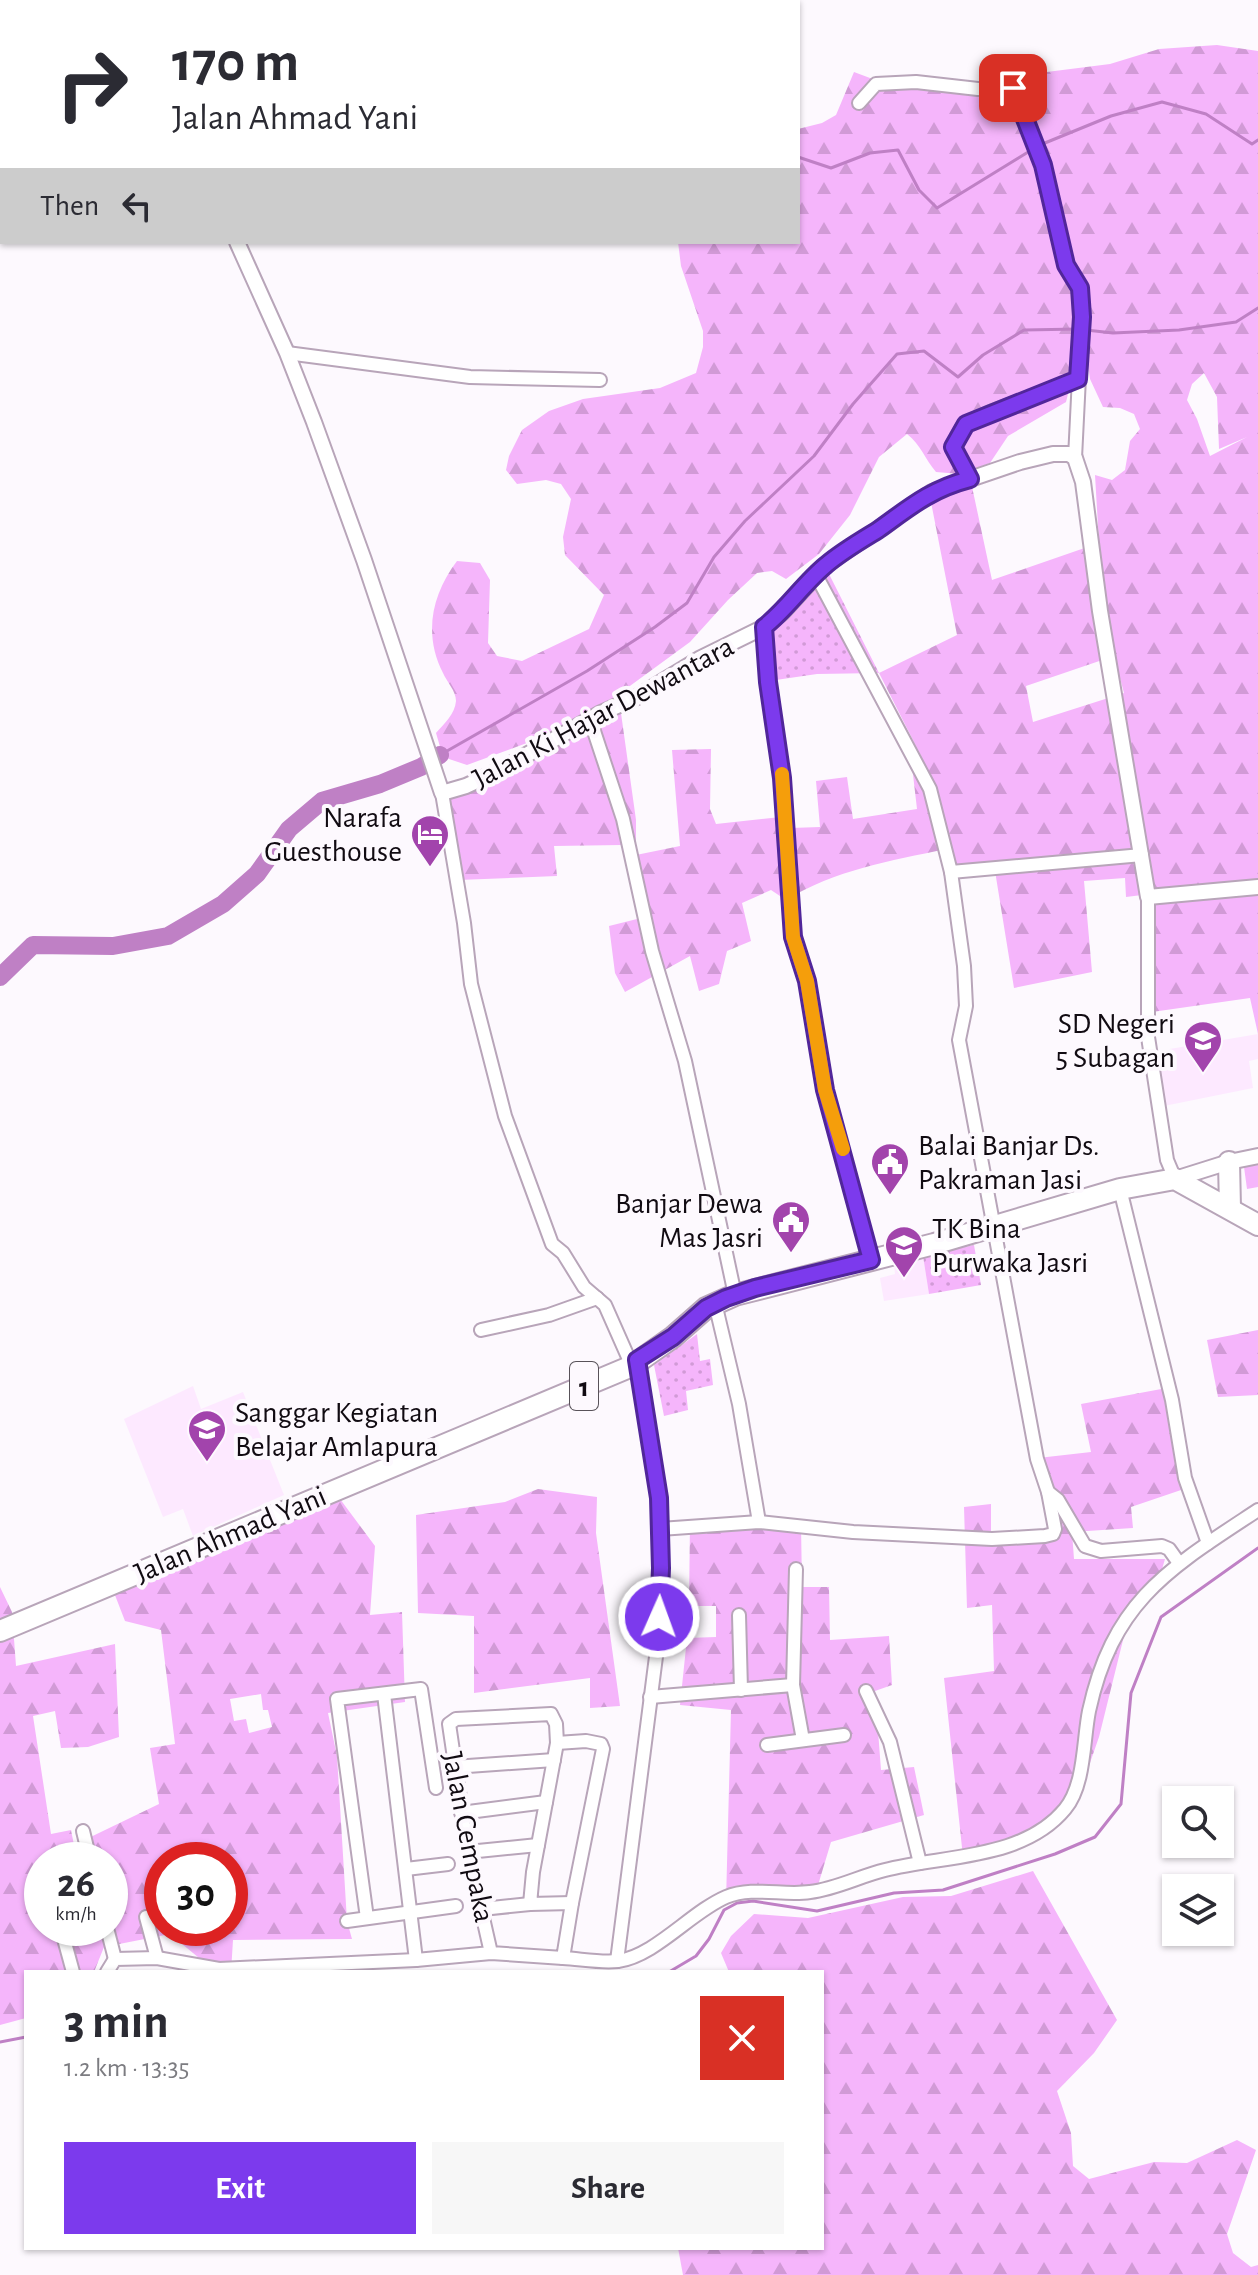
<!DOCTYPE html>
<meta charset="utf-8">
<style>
body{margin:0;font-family:"Alegreya Sans",sans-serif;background:#f7f7f7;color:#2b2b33;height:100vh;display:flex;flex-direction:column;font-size:30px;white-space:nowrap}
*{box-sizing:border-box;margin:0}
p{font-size:26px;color:#7c7c81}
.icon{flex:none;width:44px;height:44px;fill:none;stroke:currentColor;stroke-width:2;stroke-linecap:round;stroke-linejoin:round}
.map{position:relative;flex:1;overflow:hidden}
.side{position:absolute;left:24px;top:1970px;width:800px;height:280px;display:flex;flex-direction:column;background:#fff;border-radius:0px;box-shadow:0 2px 6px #0004}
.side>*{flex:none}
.hud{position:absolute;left:0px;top:0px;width:800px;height:244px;box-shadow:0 2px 6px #0004;background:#fff;color:#2b2b33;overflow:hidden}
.tools{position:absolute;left:1162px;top:1786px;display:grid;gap:16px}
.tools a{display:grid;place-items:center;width:72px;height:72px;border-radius:0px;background:#fff;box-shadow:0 2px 6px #0004;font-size:40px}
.speed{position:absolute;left:24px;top:1842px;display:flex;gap:16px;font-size:40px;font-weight:700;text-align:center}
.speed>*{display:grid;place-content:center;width:104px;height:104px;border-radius:50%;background:#fff;box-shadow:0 2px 6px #0004;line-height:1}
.speed small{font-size:20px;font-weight:400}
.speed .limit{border:12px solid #d22;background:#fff;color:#111}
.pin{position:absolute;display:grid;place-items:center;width:68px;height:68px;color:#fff;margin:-34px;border-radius:16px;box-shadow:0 4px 12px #0006}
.me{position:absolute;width:88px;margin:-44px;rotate:2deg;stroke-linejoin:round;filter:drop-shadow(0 0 6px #0008)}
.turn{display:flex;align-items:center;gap:28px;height:168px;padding:0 40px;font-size:36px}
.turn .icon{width:104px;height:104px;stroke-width:2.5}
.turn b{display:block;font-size:56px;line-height:68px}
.then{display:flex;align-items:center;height:76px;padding:0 40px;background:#0003;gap:16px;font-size:30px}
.round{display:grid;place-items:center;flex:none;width:84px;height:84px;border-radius:0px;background:#f7f7f7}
.summary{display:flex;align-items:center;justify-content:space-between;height:136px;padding:0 40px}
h1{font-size:48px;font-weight:600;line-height:60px}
.primary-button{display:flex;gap:16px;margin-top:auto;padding:16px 40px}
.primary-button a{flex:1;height:92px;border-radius:0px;background:#7c3aed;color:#fff;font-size:32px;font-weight:600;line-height:92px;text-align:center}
.primary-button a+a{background:#f7f7f7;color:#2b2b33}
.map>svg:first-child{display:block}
</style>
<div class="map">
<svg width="1258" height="2275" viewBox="0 0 1258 2275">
<defs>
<pattern id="grass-dots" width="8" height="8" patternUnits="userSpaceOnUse" patternTransform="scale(2)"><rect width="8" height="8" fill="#f5b5fb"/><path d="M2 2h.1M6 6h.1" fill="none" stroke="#d19ad6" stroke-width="1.8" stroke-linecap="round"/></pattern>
<pattern id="forest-firs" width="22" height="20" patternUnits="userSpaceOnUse" patternTransform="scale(2)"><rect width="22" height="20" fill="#f5b5fb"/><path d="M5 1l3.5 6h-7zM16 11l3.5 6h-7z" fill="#d19ad6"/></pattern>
</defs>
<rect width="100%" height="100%" fill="#fdf9fe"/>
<g fill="#fde9ff">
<path d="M1258,1034V1059L1249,1061L1253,1088L1159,1107L1152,1052Z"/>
<path d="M923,1256L929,1294L884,1301L880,1278L895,1274L894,1263Z"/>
<path d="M193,1386L201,1409L243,1392L284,1495L193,1536L183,1509L163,1517L124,1419Z"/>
</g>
<g fill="url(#grass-dots)">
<path d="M828,572L879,673L817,674L769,681L763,630Z"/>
<path d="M974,1245L981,1285L929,1294L923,1256Z"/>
<path d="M697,1334L700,1361L710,1359L713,1385L686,1391L688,1410L664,1416L654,1365Z"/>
</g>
<g fill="url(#forest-firs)" fill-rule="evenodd">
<path d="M1217,45L1258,51V1034L1250,998L1152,1012L1150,894L1126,897L1125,878L1084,881L1092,972L1014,988L995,871L950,880L946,849C890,861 835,870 786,900L771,890L742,903L751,941L727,951L719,984L699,991L690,956L625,992L615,973L609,926L641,918L622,845L554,846L557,876L459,880L451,817V794L620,706L636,820V855L680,846L672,750L711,749L710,809L716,824L790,816L791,828L820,827L816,781L847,777L853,819L917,809L912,766L923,760L879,673L957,635L930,497L971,482L992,580L1099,543L1095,475L1112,480L1125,470L1130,441L1140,429L1134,414L1120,408L1103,407L1090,379L1088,365L1074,370L1066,402L1008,436L990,463L960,474L936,472C925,459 921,445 907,434L879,457L850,515L819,554L786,579L772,571L757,573L728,600L690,642L608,702L535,740L467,765L443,757L436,733C444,724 455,714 456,701C456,691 447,682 443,673C423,634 432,594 457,561L480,563L490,580L488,643L497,656L522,661L589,629L604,595L565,555L563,537L571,499L561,484L546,480L517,484L506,470L509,456L522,430L549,411L583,399L660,388L696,373L703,347V331L681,266L678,242H798V129L822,123L836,115L854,72L870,78L970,85L1023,75L1110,64L1159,49ZM1204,373L1217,397L1219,449L1247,437L1210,456L1197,419L1187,400L1192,384ZM1114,656L1124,693L1033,722L1026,686Z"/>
<path d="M1258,1330V1395L1218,1397L1207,1340Z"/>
<path d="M1172,1387L1181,1406L1184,1489L1131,1507L1133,1528L1072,1532L1074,1559H1165L1156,1590L1126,1628L1099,1737L1076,1803L1035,1836L963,1857L944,1678L994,1671L992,1605L967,1608L964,1507L991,1504V1537L1051,1532L1038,1458L1091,1452L1081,1404Z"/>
<path d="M538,1489L597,1497L596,1533L620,1706L590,1708V1678L474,1693V1616L418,1613L416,1515L505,1502Z"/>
<path d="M340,1499L375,1546L370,1615L402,1612L405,1702L328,1713L337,1756L347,1921L352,1939L233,1940L231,1972H216L170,1934L104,1947L94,1972H26V2018L0,2025V1587L12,1612L16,1666L115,1644L119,1737L88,1747L61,1748L55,1711L33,1716L51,1834L71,1830L74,1845L159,1804L150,1748L175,1744L161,1630L125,1621L113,1590ZM261,1694L263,1710H268L272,1727L249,1733L246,1719L234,1721L230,1699ZM42,1860H110V1928H42ZM162,1860H230V1928H162Z"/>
<path d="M690,1522L801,1524L802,1587H829L830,1640L889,1636L892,1685L875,1691L881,1770L914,1767L924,1815L831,1842L816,1892H754L726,1902L731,1710L680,1705L687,1638L716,1637V1606H689Z"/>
<path d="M1033,1871L1117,2020L1094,2053L1057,2091L1071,2133L1073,2166L1089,2179L1154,2162L1187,2163L1237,2140L1256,2150L1227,2234L1233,2253L1251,2267L1258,2265V2275H683L678,2248H822V1972H729L721,1953L731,1936L754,1914L808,1918L903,1897L951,1896Z"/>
</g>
<path fill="#f5b5fb" d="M1258,1165V1187L1247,1189L1244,1167Z"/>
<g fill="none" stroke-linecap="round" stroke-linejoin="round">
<g stroke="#bf80c5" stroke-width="3">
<path d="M1040,145L1111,116L1162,102L1206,114L1252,144L1258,140"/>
<path d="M798,157L831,168L870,153L898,150L919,190L937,208L1033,149"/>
<path d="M0,226L2,225"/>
<path d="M1086,330L1113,333L1179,330L1236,322L1258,308"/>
<path d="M440,755L587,671L655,627L687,603L714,557L745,521L814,456L853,404L897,354L924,351L958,377L983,355L1024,330L1079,329"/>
<path d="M120,1972H129"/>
<path d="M669,1972L696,1956L709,1939L724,1910L737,1903L753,1901L817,1911L894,1893L943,1890L1055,1854L1095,1837L1121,1804L1131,1693L1161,1617L1258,1548"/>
<path d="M0,2042L26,2037"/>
</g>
<path stroke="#bf80c5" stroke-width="18" d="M0,977L33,945L113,946L168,936L223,904L257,874L289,829L322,801L380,784L421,767L440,755"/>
<defs>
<g id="minor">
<path d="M859,103L876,84L916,82L978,89L1013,88L1043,165L1066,265L1080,288L1082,317L1075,458"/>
<path d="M287,353L470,377L600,380"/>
<path d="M970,479L953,447L966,424L990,412L1078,379"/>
<path d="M764,627L768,682L782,778L793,937L807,981L825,1090L871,1260"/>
<path d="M590,719L623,819L652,951L685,1061L735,1295"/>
<path d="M442,793L464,923L471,984L480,1019L505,1116L552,1244L563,1253L584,1287L605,1305L632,1366"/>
<path d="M951,872L1142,855"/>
<path d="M1148,897V1037L1167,1160L1175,1179"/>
<path d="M1120,1189L1172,1400L1185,1478L1208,1543"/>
<path d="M715,1303L739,1404L759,1522"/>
<path d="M481,1330L549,1315L597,1298"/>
<path d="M1048,1492L1058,1500L1085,1546L1101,1551L1162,1546L1169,1549L1179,1563"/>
<path d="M660,1529L759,1522L853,1532L992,1539L1045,1536L1053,1534L1055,1529L1048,1492L1037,1459L959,1040L966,1006L964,966L951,872L930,789L816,575"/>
<path d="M796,1569L793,1685L803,1740"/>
<path d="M739,1615L741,1690"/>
<path d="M866,1691L890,1742L920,1863"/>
<path d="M384,1694L416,1960"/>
<path d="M650,1697L793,1685"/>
<path d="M557,1743L586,1741L601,1744L603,1749L572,1903"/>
<path d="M767,1745L844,1735"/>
<path d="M454,1767L554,1760"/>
<path d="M461,1813L546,1802"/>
<path d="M83,1831L90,1860"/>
<path d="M468,1852L538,1845"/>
<path d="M406,1869L448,1864"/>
<path d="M482,1909L530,1904"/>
<path d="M146,1917L157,1958"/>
<path d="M367,1918L337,1699L421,1689L436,1788"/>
<path d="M347,1921L456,1906"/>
<path d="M61,1928L73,1972"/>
<path d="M107,1928L115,1959"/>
<path d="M563,1958C581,1959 600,1963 618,1961C655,1956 691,1912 726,1897C753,1886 783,1896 810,1892C836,1889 860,1876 885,1870C943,1855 1023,1860 1065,1809C1085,1785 1083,1741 1089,1711C1113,1600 1170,1568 1258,1510"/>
<path d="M617,1961L658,1641L661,1568L659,1498L637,1360"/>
<path d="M107,1972L115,1959L157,1958L219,1969L416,1960L491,1953L563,1958L572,1903L530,1904L533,1872L557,1743L556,1724L551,1714L456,1719L449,1724L468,1852L491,1953"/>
</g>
<g id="tertiary">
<path d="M131,0L133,2"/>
<path d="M237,242L287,353L314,422L364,560L442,793L466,786L498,771L599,714L637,697L701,658L764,627L782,613L826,565L932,492L1020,462L1053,454H1069L1075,458L1083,482L1100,611L1148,897L1258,887"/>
<path d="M1175,1179L1229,1162L1258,1156"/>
</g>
<g id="trunk">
<path d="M1229,1162L1230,1208"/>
<path d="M0,1631L632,1366L673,1337L706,1308L735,1295L934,1244L1120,1189L1175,1179L1258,1225"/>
</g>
</defs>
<use href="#minor" stroke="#b8a5b9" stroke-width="16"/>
<use href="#tertiary" stroke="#b8a5b9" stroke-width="18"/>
<use href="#trunk" stroke="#b8a5b9" stroke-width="24"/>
<use href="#minor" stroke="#fff" stroke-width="12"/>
<use href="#tertiary" stroke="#fff" stroke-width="14"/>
<use href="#trunk" stroke="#fff" stroke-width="20"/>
</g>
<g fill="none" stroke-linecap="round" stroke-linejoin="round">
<defs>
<path id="route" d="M659,1617L661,1568L659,1498L637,1360L673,1337L706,1308L726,1298L755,1288L871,1260L825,1090L807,981L793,937L782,778L768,682L764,627C787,609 803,584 826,565C841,552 860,541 878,530C910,507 931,489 970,479L953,447L966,424L1078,379L1082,317L1080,288L1066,265L1043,165L1013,88"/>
</defs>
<use href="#route" stroke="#51269a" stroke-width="20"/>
<use href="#route" stroke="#7c3aed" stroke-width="14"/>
<path stroke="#f59e0b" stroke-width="14" d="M782,774L793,937L807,981L825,1090L843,1149"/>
</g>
<defs>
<symbol id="hotel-pin" viewBox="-11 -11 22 30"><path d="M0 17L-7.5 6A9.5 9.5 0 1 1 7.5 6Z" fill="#a244ac" stroke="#fdf9fe"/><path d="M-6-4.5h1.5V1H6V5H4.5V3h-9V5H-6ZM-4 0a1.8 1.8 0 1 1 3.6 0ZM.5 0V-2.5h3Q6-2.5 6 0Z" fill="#fff"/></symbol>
<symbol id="school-pin" viewBox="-11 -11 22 30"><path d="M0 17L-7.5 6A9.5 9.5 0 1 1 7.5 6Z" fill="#a244ac" stroke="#fdf9fe"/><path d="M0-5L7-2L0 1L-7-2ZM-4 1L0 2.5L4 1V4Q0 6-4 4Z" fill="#fff"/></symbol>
<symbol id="civic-pin" viewBox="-11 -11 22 30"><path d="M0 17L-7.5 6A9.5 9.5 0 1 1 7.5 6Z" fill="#a244ac" stroke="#fdf9fe"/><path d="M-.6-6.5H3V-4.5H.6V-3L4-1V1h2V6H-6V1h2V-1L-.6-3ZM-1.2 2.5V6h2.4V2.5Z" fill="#fff"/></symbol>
</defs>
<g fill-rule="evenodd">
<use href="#hotel-pin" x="408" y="812" width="44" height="60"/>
<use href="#school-pin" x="1181" y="1018" width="44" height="60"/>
<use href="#civic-pin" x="868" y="1140" width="44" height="60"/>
<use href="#civic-pin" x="769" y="1198" width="44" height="60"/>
<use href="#school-pin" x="882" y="1223" width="44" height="60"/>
<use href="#school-pin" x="185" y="1407" width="44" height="60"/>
</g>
<g text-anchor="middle" stroke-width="8" stroke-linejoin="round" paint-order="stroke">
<rect fill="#fdf9fe" stroke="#585259" stroke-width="2" x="570" y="1362" width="28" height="48" rx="6"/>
<g font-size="28" font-weight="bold" fill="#110b12">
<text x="584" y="1396">1</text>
</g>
<g font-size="30" fill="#110b12" stroke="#fdf9fe">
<text transform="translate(603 712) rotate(-28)" y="10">Jalan Ki Hajar Dewantara</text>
<text transform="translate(230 1534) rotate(-23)" y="10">Jalan Ahmad Yani</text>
<text transform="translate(469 1837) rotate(79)" y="10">Jalan Cempaka</text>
</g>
<g font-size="30" fill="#110b12" stroke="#fdf9fe" text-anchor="end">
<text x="402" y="827">Narafa<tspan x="402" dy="34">Guesthouse</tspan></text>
<text x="1175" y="1033">SD Negeri<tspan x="1175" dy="34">5 Subagan</tspan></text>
<text x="918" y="1155" text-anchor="start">Balai Banjar Ds.<tspan x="918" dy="34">Pakraman Jasi</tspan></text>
<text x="763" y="1213">Banjar Dewa<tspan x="763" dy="34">Mas Jasri</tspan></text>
<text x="932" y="1238" text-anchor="start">TK Bina<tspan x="932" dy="34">Purwaka Jasri</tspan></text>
<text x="235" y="1422" text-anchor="start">Sanggar Kegiatan<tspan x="235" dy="34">Belajar Amlapura</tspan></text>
</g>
</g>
</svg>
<div class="tools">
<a><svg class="icon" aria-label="search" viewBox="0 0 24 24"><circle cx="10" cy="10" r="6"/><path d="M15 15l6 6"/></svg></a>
<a><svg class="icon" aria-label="layers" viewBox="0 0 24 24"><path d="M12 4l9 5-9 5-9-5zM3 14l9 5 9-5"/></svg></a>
</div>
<div class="speed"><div>26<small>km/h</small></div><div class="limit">30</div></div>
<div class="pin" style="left:1013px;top:88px;background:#d93025"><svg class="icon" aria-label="arrive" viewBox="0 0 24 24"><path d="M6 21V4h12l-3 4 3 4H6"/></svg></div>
<svg class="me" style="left:659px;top:1617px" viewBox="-20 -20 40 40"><circle r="17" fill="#7c3aed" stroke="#fff" stroke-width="3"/><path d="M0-11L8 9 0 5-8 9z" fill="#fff"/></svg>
<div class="hud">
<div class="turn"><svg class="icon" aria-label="right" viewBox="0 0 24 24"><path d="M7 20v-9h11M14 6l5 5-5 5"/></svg><div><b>170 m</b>Jalan Ahmad Yani</div></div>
<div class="then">Then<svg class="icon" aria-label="left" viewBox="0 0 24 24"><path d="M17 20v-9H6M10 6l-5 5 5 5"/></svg></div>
</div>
<section class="side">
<div class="summary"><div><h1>3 min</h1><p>1.2 km · 13:35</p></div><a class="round" style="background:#d93025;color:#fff"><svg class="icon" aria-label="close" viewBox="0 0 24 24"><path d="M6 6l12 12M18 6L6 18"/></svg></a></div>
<div class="primary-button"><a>Exit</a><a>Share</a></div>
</section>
</div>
